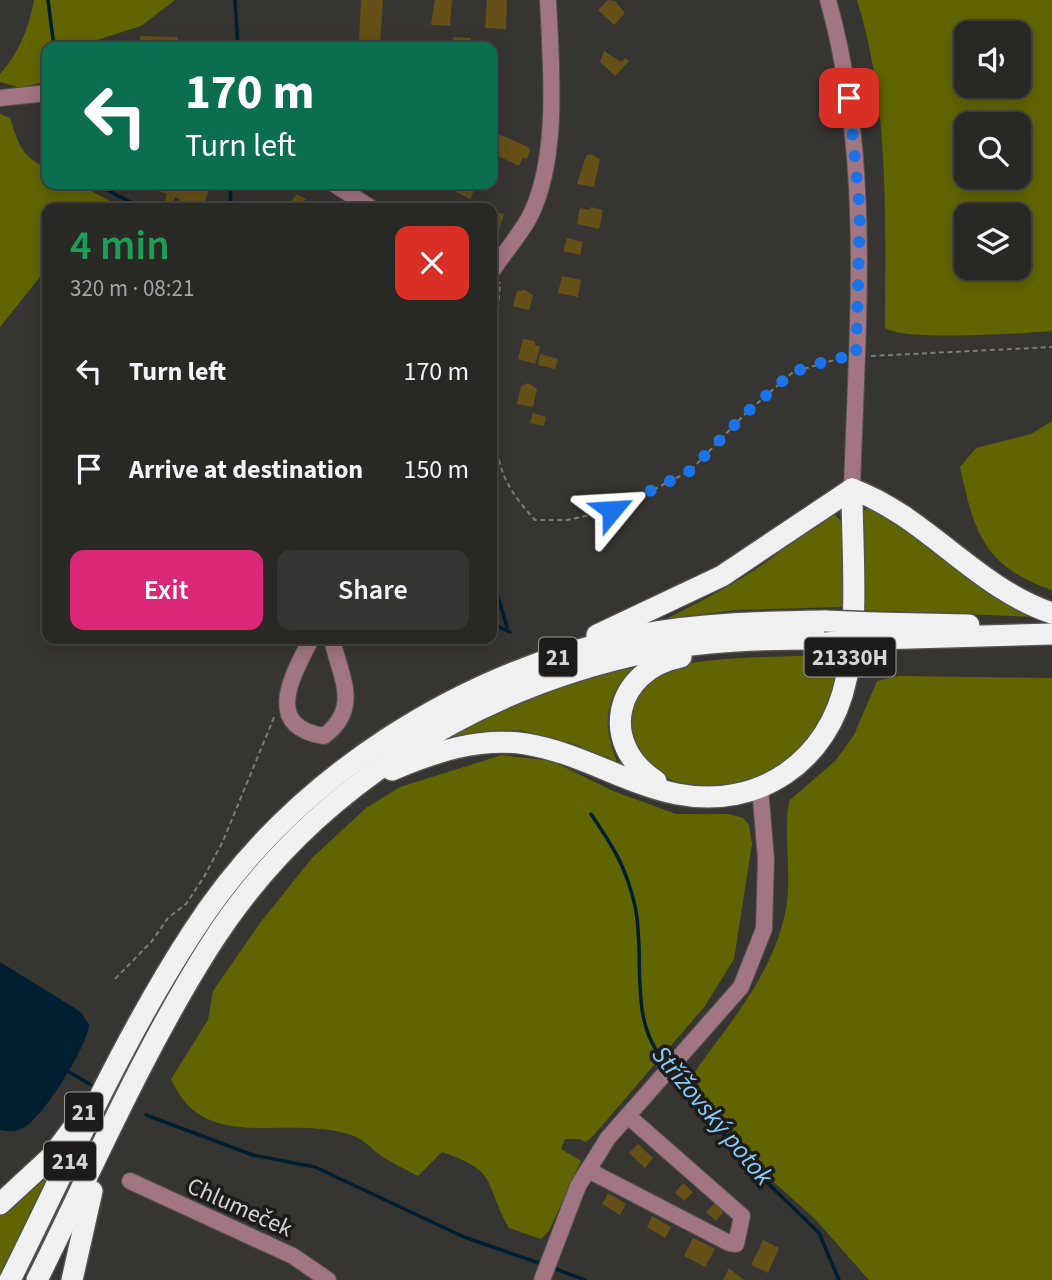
<!DOCTYPE html>
<meta charset="utf-8">
<style>
body{margin:0;font-family:"Source Sans 3",sans-serif;background:#343432;color:#f1f3f6;height:100vh;display:flex;flex-direction:column;font-size:26px;white-space:nowrap}
*{box-sizing:border-box;margin:0}
p{font-size:23px;color:#a5a6a7}
.icon{flex:none;width:38px;height:38px;fill:none;stroke:currentColor;stroke-width:2;stroke-linecap:round;stroke-linejoin:round}
.map{position:relative;flex:1;overflow:hidden}
.details{position:absolute;left:42px;top:203px;width:455px;height:441px;display:flex;flex-direction:column;background:#282825;border-radius:14px;box-shadow:0 4px 18px #0003,0 0 0 2px #444442}
.details>*{flex:none}
.top-card{position:absolute;left:42px;top:42px;width:455px;height:147px;border-radius:14px;box-shadow:0 4px 18px #0003,0 0 0 2px #444442;background:#0b6e4f;color:#fff;overflow:hidden}
.tools{position:absolute;left:954px;top:21px;display:grid;gap:14px}
.tools a{display:grid;place-items:center;width:77px;height:77px;border-radius:14px;background:#282825;box-shadow:0 4px 18px #0003,0 0 0 2px #444442;font-size:35px}
.pin{position:absolute;display:grid;place-items:center;width:60px;height:60px;color:#fff;margin:-30px;border-radius:14px;box-shadow:0 4px 10px #0006}
.me{position:absolute;width:77px;margin:-38px;rotate:63deg;stroke-linejoin:round;filter:drop-shadow(0 0 5px #0008)}
.turn{display:flex;align-items:center;gap:24px;height:147px;padding:0 28px;font-size:32px}
.turn .icon{width:91px;height:91px;stroke-width:2.5}
.turn b{display:block;font-size:49px;line-height:60px}
.round{display:grid;place-items:center;flex:none;width:74px;height:74px;border-radius:14px;background:#343432}
.summary{display:flex;align-items:center;justify-content:space-between;height:119px;padding:0 28px}
h1{font-size:42px;font-weight:600;line-height:52px;color:#1e9e55}
.cta{display:flex;gap:14px;margin-top:auto;padding:14px 28px}
.cta a{flex:1;height:80px;border-radius:14px;background:#db2777;color:#fff;font-size:28px;font-weight:600;line-height:80px;text-align:center}
.cta a+a{background:#343432;color:#f1f3f6}
ul{padding:0;list-style:none}
li{display:flex;align-items:center;gap:21px;height:98px;padding:0 28px}
li div{flex:1}
li b{display:block;font-size:26px}
li em{font-style:normal}
.map>svg:first-child{display:block}
</style>
<div class="map">
<svg width="1052" height="1280" viewBox="0 0 1052 1280">
<rect width="100%" height="100%" fill="#363531"/>
<g fill="#616501" fill-rule="evenodd">
<path d="M34,0H175L141,26L75,47H47V81L21,88L0,82V74C19,53 29,28 34,0Z"/>
<path d="M857,0H1052V331C1027,333 896,342 885,327C885,216 890,107 857,0ZM966,33H1018V86H966ZM966,124H1018V177H966ZM966,215H1018V268H966Z"/>
<path d="M0,114L10,118C19,144 20,156 47,168V184H78L123,208H47V268L0,327Z"/>
<path d="M1052,421V590C984,567 974,532 960,467L976,448L1031,434Z"/>
<path d="M871,506L880,509L952,566L1035,617L858,610L860,513Z"/>
<path d="M835,515L843,523V607L736,610L666,619C705,599 745,579 780,552C798,539 813,520 835,515Z"/>
<path d="M823,655L841,660C827,726 794,781 720,786C707,787 691,788 678,783C623,759 609,697 670,669C698,656 787,657 823,655Z"/>
<path d="M636,665C606,695 600,721 617,761H609L575,744L519,730L484,732L434,744L523,699L571,681Z"/>
<path d="M898,676L1052,678V1280H869L815,1219L747,1158L703,1096L694,1073C730,1022 771,977 785,914C793,878 783,838 789,801L836,760L854,735L877,681Z"/>
<path d="M502,755L552,761L613,791L676,814H729L743,818L749,825L752,844L734,959L705,1006L593,1136L586,1142L579,1139H565L561,1149L581,1161L549,1231L541,1239L509,1228C483,1182 500,1172 442,1152L418,1176C405,1169 392,1163 380,1155C372,1149 363,1139 354,1136C287,1112 205,1157 171,1079L208,1020L213,991L260,923L312,858L366,808L400,787Z"/>
<path d="M47,1176L51,1178L0,1277V1214Z"/>
</g>
<path fill="#001f31" d="M0,962L81,1012L89,1025C87,1047 45,1114 26,1126C17,1132 10,1132 0,1130Z"/>
<g fill="none" stroke-linecap="round" stroke-linejoin="round">
<g stroke="#001f31" stroke-width="3.5">
<path d="M48,0L54,47"/>
<path d="M235,0L238,47"/>
<path d="M95,184L142,208"/>
<path d="M230,184L231,208"/>
<path d="M492,577L507,627"/>
<path d="M492,624L510,632"/>
<path d="M591,814C613,847 626,866 635,906C646,957 627,1023 666,1062"/>
<path d="M64,1069L93,1086"/>
<path d="M674,1070L746,1162L819,1233L839,1280"/>
<path d="M146,1115L253,1155L315,1167L464,1237L542,1264"/>
<path d="M553,1268L585,1280"/>
</g>
</g>
<g fill="#655018">
<path d="M361,0H383L380,43L359,41Z"/>
<path d="M435,0H452L450,26L431,25Z"/>
<path d="M487,0H507L506,29L485,28Z"/>
<path d="M608,0L615,1L625,13L614,25L598,10Z"/>
<path d="M140,36L178,37L177,47H140Z"/>
<path d="M453,37L471,38L470,47H454Z"/>
<path d="M604,51L621,62L625,58L629,61L615,76L600,62Z"/>
<path d="M492,131L528,147L530,150L527,159L523,157L519,166L492,153Z"/>
<path d="M590,154L600,159L594,187L577,184L586,156Z"/>
<path d="M147,184H211L203,207L188,202L186,208L177,205L180,199L175,197L173,203L165,201L167,194L146,187Z"/>
<path d="M461,184H477L470,199L456,192Z"/>
<path d="M297,194L306,199L304,202L312,208H286Z"/>
<path d="M591,207L603,210L599,229L577,224L580,208L590,210Z"/>
<path d="M492,211L504,214L498,233L492,231Z"/>
<path d="M567,238L583,242L580,255L563,251Z"/>
<path d="M562,276L581,280L578,297L558,293Z"/>
<path d="M525,290L533,295L529,310L513,306L517,291Z"/>
<path d="M523,339L535,341V345L540,347L535,364L518,359Z"/>
<path d="M540,354L558,359L555,369L538,365Z"/>
<path d="M528,383L537,389L533,407L517,404L521,386Z"/>
<path d="M533,413L546,417L544,426L530,423Z"/>
<path d="M638,1144L653,1158L645,1168L629,1153Z"/>
<path d="M683,1183L693,1192L684,1201L675,1193Z"/>
<path d="M608,1193L626,1204L620,1215L602,1204Z"/>
<path d="M715,1203L724,1211L716,1221L706,1212Z"/>
<path d="M652,1216L671,1227L665,1238L647,1227Z"/>
<path d="M693,1238L715,1249L705,1267L684,1256Z"/>
<path d="M763,1240L779,1248L768,1273L751,1265Z"/>
<path d="M729,1268L744,1280H723Z"/>
</g>
<g fill="none" stroke-linecap="round" stroke-linejoin="round">
<defs>
<g id="minor">
<path d="M828,0C873,159 857,325 852,489"/>
<path d="M0,98L47,93"/>
<path d="M334,184L371,208"/>
<path d="M492,271C504,253 519,236 529,218C560,159 551,65 548,0"/>
<path d="M311,639C293,675 262,726 324,736C362,707 340,677 332,639"/>
<path d="M588,1170L729,1243L736,1244L742,1216L628,1116"/>
<path d="M130,1181L293,1256L328,1280"/>
<path d="M542,1280L578,1186L608,1138L741,987L764,929L766,859L760,788"/>
</g>
<g id="highway">
<path d="M852,489C926,516 976,588 1052,613"/>
<path d="M876,623L969,625"/>
<path d="M597,635L722,576L852,489"/>
<path d="M876,639L1052,634"/>
<path d="M392,770C434,752 479,737 526,744C581,753 626,784 677,794C759,810 829,761 846,680C859,624 852,547 852,489"/>
<path d="M656,781C598,744 614,670 681,657"/>
<path d="M0,1204L52,1156L79,1120"/>
<path d="M10,1280C68,1164 121,1042 192,933C291,778 460,672 638,635C700,623 762,622 825,621"/>
<path d="M37,1280C92,1169 142,1053 209,947C307,792 471,689 649,652C705,640 767,639 825,639"/>
<path d="M72,1280L92,1191"/>
</g>
</defs>
<use href="#minor" stroke="#53524e" stroke-width="18"/>
<use href="#highway" stroke="#53524e" stroke-width="24"/>
<g stroke="#7d7c78" stroke-width="2" stroke-dasharray="5 3.5" stroke-linecap="butt">
<path d="M871,356L1052,347"/>
<path d="M492,385L500,282"/>
<path d="M492,409C498,463 497,478 535,520H567L613,510L690,471L745,414L793,372L845,357"/>
<path d="M115,979L152,941L168,918L186,904L204,877L223,841L275,715"/>
</g>
<use href="#minor" stroke="#a17581" stroke-width="16"/>
<use href="#highway" stroke="#f0f0f0" stroke-width="21"/>
<defs>
<g id="highway-bridge">
<path d="M825,621L876,623"/>
<path d="M825,643L876,639"/>
</g>
</defs>
<use href="#highway-bridge" stroke="#53524e" stroke-width="24" stroke-linecap="butt"/>
<use href="#highway-bridge" stroke="#f0f0f0" stroke-width="21"/>
</g>
<g fill="none" stroke-linecap="round" stroke-linejoin="round">
<path stroke="#1a73e8" stroke-width="12" stroke-dasharray="0 21.6" d="M612,510L690,471L745,414L793,372L836,358L856,357L860,212L849,98"/>
</g>
<g text-anchor="middle" stroke-width="7" stroke-linejoin="round" paint-order="stroke">
<g fill="#1d1c1b" stroke="#9e9d9b" stroke-width="2">
<rect x="539" y="637.5" width="38" height="39" rx="5"/>
<rect x="804.5" y="637.5" width="91" height="39" rx="5"/>
<rect x="65" y="1092.5" width="38" height="39" rx="5"/>
<rect x="44" y="1141.5" width="52" height="39" rx="5"/>
</g>
<g font-size="23" font-weight="bold" fill="#d5d4d2">
<text x="558" y="665">21</text>
<text x="850" y="665">21330H</text>
<text x="84" y="1120">21</text>
<text x="70" y="1169">214</text>
</g>
<g font-size="24" fill="#d5d4d2" stroke="#1d1c1b">
<text transform="translate(240 1207) rotate(24)" y="8">Chlumeček</text>
</g>
<g font-size="26" font-style="italic" fill="#88cdfb" stroke="#1d1c1b">
<text transform="translate(713 1115) rotate(50)" y="9">Střížovský potok</text>
</g>
</g>
</svg>
<div class="tools">
<a><svg class="icon" aria-label="sound" viewBox="0 0 24 24"><path d="M4 9h4l5-4v14l-5-4H4zM17 9q2 3 0 6"/></svg></a>
<a><svg class="icon" aria-label="search" viewBox="0 0 24 24"><circle cx="10" cy="10" r="6"/><path d="M15 15l6 6"/></svg></a>
<a><svg class="icon" aria-label="layers" viewBox="0 0 24 24"><path d="M12 4l9 5-9 5-9-5zM3 14l9 5 9-5"/></svg></a>
</div>
<div class="pin" style="left:849px;top:98px;background:#d93025"><svg class="icon" aria-label="arrive" viewBox="0 0 24 24"><path d="M6 21V4h12l-3 4 3 4H6"/></svg></div>
<svg class="me" style="left:612px;top:510px" viewBox="-20 -20 40 40"><path d="M0-17L14 15 0 8-14 15z" fill="#1a73e8" stroke="#fff" stroke-width="4"/></svg>
<div class="top-card">
<div class="turn"><svg class="icon" aria-label="left" viewBox="0 0 24 24"><path d="M17 20v-9H6M10 6l-5 5 5 5"/></svg><div><b>170 m</b>Turn left</div></div>
</div>
<section class="details">
<div class="summary"><div><h1>4 min</h1><p>320 m · 08:21</p></div><a class="round" style="background:#d93025;color:#fff"><svg class="icon" aria-label="close" viewBox="0 0 24 24"><path d="M6 6l12 12M18 6L6 18"/></svg></a></div>
<ul>
<li><svg class="icon" aria-label="left" viewBox="0 0 24 24"><path d="M17 20v-9H6M10 6l-5 5 5 5"/></svg><div><b>Turn left</b></div><em>170 m</em></li>
<li><svg class="icon" aria-label="arrive" viewBox="0 0 24 24"><path d="M6 21V4h12l-3 4 3 4H6"/></svg><div><b>Arrive at destination</b></div><em>150 m</em></li>
</ul>
<div class="cta"><a>Exit</a><a>Share</a></div>
</section>
</div>
